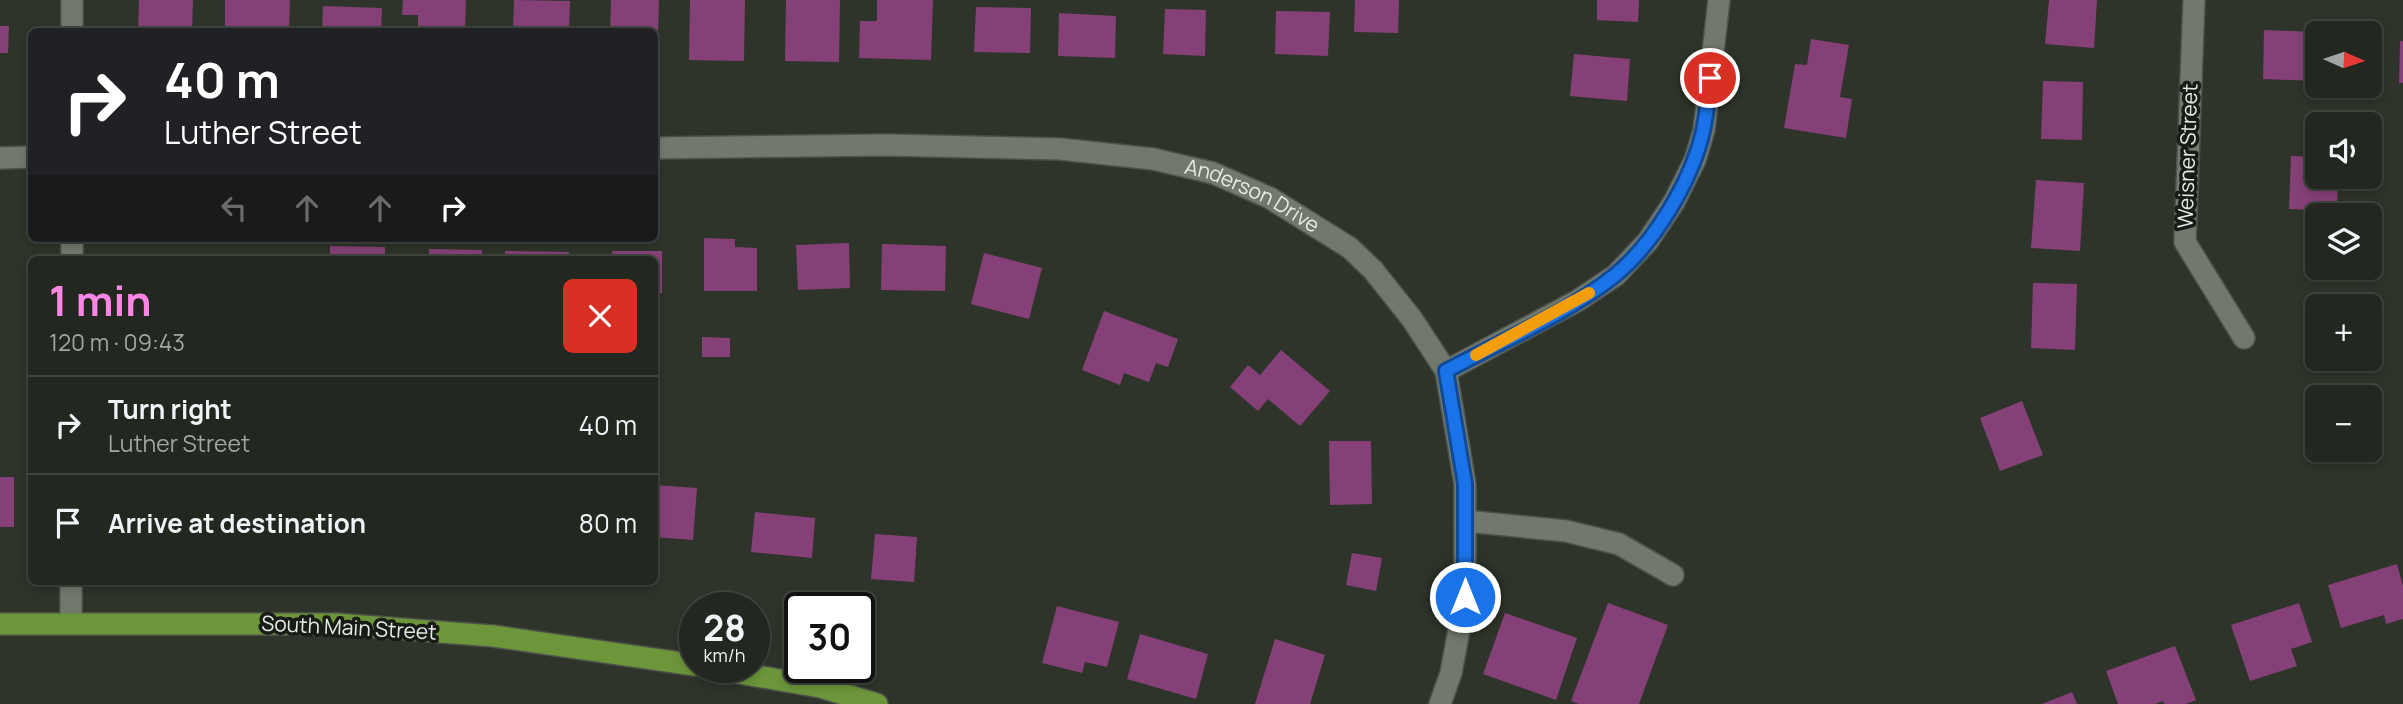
<!DOCTYPE html>
<meta charset="utf-8">
<style>
body{margin:0;font-family:Manrope,sans-serif;background:#2e332d;color:#f1f3f6;height:100vh;display:flex;flex-direction:column;font-size:26px;white-space:nowrap}
*{box-sizing:border-box;margin:0}
p{font-size:23px;color:#a2a5a5}
.icon{flex:none;width:38px;height:38px;fill:none;stroke:currentColor;stroke-width:2;stroke-linecap:round;stroke-linejoin:round}
.map{position:relative;flex:1;overflow:hidden}
.panel{position:absolute;left:28px;top:256px;width:630px;height:329px;display:flex;flex-direction:column;background:#222720;border-radius:10px;box-shadow:0 4px 10px #0003,0 0 0 2px #3f443e}
.panel>*{flex:none}
.guide{position:absolute;left:28px;top:28px;width:630px;height:214px;border-radius:10px;box-shadow:0 4px 10px #0003,0 0 0 2px #3f443e;background:#202124;color:#fff;overflow:hidden}
.needle{width:46px;rotate:93deg}
.fabs{position:absolute;left:2305px;top:21px;display:grid;gap:14px}
.fabs a{display:grid;place-items:center;width:77px;height:77px;border-radius:10px;background:#222720;box-shadow:0 4px 10px #0003,0 0 0 2px #3f443e;font-size:35px}
.speed{position:absolute;left:679px;top:592px;display:flex;gap:14px;font-size:35px;font-weight:700;text-align:center}
.speed>*{display:grid;place-content:center;width:91px;height:91px;border-radius:50%;background:#222720;box-shadow:0 4px 10px #0003,0 0 0 2px #3f443e;line-height:1}
.speed small{font-size:18px;font-weight:400}
.speed .limit{border:4px solid #111;border-radius:10px;background:#fff;color:#111}
.pin{position:absolute;display:grid;place-items:center;width:60px;height:60px;color:#fff;margin:-30px;border:4px solid #fff;border-radius:50%;box-shadow:0 2px 7px #0007}
.me{position:absolute;width:77px;margin:-38px;rotate:0deg;stroke-linejoin:round;filter:drop-shadow(0 0 5px #0008)}
.turn{display:flex;align-items:center;gap:24px;height:147px;padding:0 21px;font-size:32px}
.turn .icon{width:91px;height:91px;stroke-width:2.5}
.turn b{display:block;font-size:49px;line-height:60px}
.lanes{display:flex;align-items:center;height:66px;padding:0 21px;background:#0003;justify-content:center;gap:35px;direction:ltr}
.lanes .off{opacity:.35}
.round{display:grid;place-items:center;flex:none;width:74px;height:74px;border-radius:10px;background:#2e332d}
.head{display:flex;align-items:center;justify-content:space-between;height:119px;padding:0 21px}
h1{font-size:42px;font-weight:700;line-height:52px;color:#fc86e3}
ul{padding:0;list-style:none}
li{display:flex;align-items:center;gap:21px;height:98px;padding:0 21px;border-top:2px solid #3f443e}
li div{flex:1}
li b{display:block;font-size:26px}
li em{font-style:normal}
.map>svg:first-child{display:block}
</style>
<div class="map">
<svg width="2403" height="704" viewBox="0 0 2403 704">
<rect width="100%" height="100%" fill="#2e342a"/>
<g fill="#854077">
<path d="M139,0H193L192,32H138Z"/>
<path d="M225,0H290L289,32H225Z"/>
<path d="M403,0H466L465,32H418V15H402Z"/>
<path d="M514,0L570,1L569,32H513Z"/>
<path d="M611,0H659L657,66H654V32H610Z"/>
<path d="M690,0H745L744,61L689,60Z"/>
<path d="M786,0H840L839,62L785,61Z"/>
<path d="M877,0H933L931,60L859,58L860,21H877Z"/>
<path d="M1355,0H1399L1398,33L1354,32Z"/>
<path d="M1597,0H1639L1638,22L1597,20Z"/>
<path d="M2049,0H2097L2094,48L2045,44Z"/>
<path d="M323,6L382,8L381,32H322Z"/>
<path d="M976,7L1031,8L1030,53L974,52Z"/>
<path d="M1165,9L1206,10L1205,56L1163,54Z"/>
<path d="M1276,11L1330,12L1328,56L1275,54Z"/>
<path d="M1059,13L1116,16L1115,58L1058,56Z"/>
<path d="M0,26H9L8,53H0Z"/>
<path d="M2264,30L2317,32V81L2263,79Z"/>
<path d="M1811,39L1849,45L1840,97L1852,99L1846,138L1784,128L1795,64L1807,65Z"/>
<path d="M2400,41H2403V83H2399Z"/>
<path d="M1574,54L1630,59L1627,101L1570,96Z"/>
<path d="M2043,81L2083,82L2082,140L2041,139Z"/>
<path d="M2291,156L2317,157V177H2338L2337,211L2289,209Z"/>
<path d="M2036,180L2084,183L2080,251L2031,248Z"/>
<path d="M704,238L735,239V247L757,248V291H704Z"/>
<path d="M849,243L850,288L798,290L796,245Z"/>
<path d="M882,244L946,246L945,291L881,290Z"/>
<path d="M330,246L385,247V259H330Z"/>
<path d="M429,249L482,250V259H429Z"/>
<path d="M505,251L569,252L568,259H505Z"/>
<path d="M612,251H662V293H654V259H612Z"/>
<path d="M984,253L1042,268L1029,319L971,304Z"/>
<path d="M135,254L198,255V259H135Z"/>
<path d="M235,254L289,255V259H235Z"/>
<path d="M2033,283L2077,284L2075,350L2031,348Z"/>
<path d="M1104,311L1178,339L1168,367L1156,363L1149,382L1124,373L1120,385L1082,370Z"/>
<path d="M702,337L730,338V357H702Z"/>
<path d="M1281,350L1330,391L1300,426L1268,399L1258,411L1230,387L1248,365L1260,375Z"/>
<path d="M2022,401L2043,455L2000,471L1980,418Z"/>
<path d="M1329,441H1371L1372,504L1330,505Z"/>
<rect x="0" y="477" width="14" height="50"/>
<path d="M654,485L697,488L693,540L654,537Z"/>
<path d="M755,512L815,518L812,558L751,552Z"/>
<path d="M875,534L917,537L914,582L871,579Z"/>
<path d="M1352,553L1382,558L1376,591L1346,585Z"/>
<path d="M2397,564L2403,586V619L2386,624L2384,615L2341,628L2328,585Z"/>
<path d="M1608,603L1668,625L1639,704H1579L1571,701Z"/>
<path d="M2299,603L2312,642L2291,649L2297,666L2250,681L2231,625Z"/>
<path d="M1057,606L1119,622L1107,667L1085,662L1082,673L1042,663Z"/>
<path d="M1505,613L1577,638L1556,700L1483,674Z"/>
<path d="M1140,634L1208,654L1196,699L1127,679Z"/>
<path d="M1275,639L1325,655L1310,704H1255Z"/>
<path d="M2175,646L2196,700L2186,704H2164L2163,701L2155,704H2118L2106,671Z"/>
<path d="M2072,692L2077,704H2042Z"/>
</g>
<g fill="none" stroke-linecap="round" stroke-linejoin="round">
<defs>
<g id="minor">
<path d="M72,0V32"/>
<path d="M2194,0L2185,242L2244,338"/>
<path id="s1" d="M654,148L888,145L1060,149L1153,159L1213,173L1270,198L1350,248L1373,270L1412,319L1446,371L1465,484V597L1451,673L1440,704"/>
<path d="M0,158L32,157"/>
<path d="M72,259V238"/>
<path d="M1446,371L1577,301L1616,275L1648,241L1674,202L1695,160L1704,130L1719,0"/>
<path d="M1465,521L1566,531L1619,544L1673,575"/>
<path d="M71,623V581"/>
</g>
<g id="major">
<path d="M0,624H336L493,636L695,665"/>
<path d="M705,667L820,687L877,704"/>
</g>
</defs>
<use href="#minor" stroke="#4c5149" stroke-width="24"/>
<use href="#major" stroke="#4c5149" stroke-width="24"/>
<use href="#minor" stroke="#71786c" stroke-width="21"/>
<use href="#major" stroke="#6d963b" stroke-width="21"/>
</g>
<g fill="none" stroke-linecap="round" stroke-linejoin="round">
<defs>
<path id="route" d="M1465,597V484L1446,371C1499,342 1568,313 1614,276C1654,244 1692,180 1703,131C1707,114 1708,95 1710,78"/>
</defs>
<use href="#route" stroke="#114b97" stroke-width="18"/>
<use href="#route" stroke="#1a73e8" stroke-width="12"/>
<path stroke="#f59e0b" stroke-width="12" d="M1476,355L1589,293"/>
</g>
<g text-anchor="middle" stroke-width="7" stroke-linejoin="round" paint-order="stroke">
<g font-size="21" fill="#e5e9e3" stroke="#181b16">
<text transform="translate(2188 156) rotate(-88)" y="7">Weisner Street</text>
<text dy="7" stroke="none"><textPath href="#s1" startOffset="606">Anderson Drive</textPath></text>
<text transform="translate(349 628) rotate(3)" y="7">South Main Street</text>
</g>
</g>
</svg>
<div class="fabs">
<a><svg class="needle" viewBox="-14 -14 28 28"><path d="M0-13l5 13h-10z" fill="#e53935"/><path d="M0 13l5-13h-10z" fill="#a2a5a5"/></svg></a>
<a><svg class="icon" aria-label="sound" viewBox="0 0 24 24"><path d="M4 9h4l5-4v14l-5-4H4zM17 9q2 3 0 6"/></svg></a>
<a><svg class="icon" aria-label="layers" viewBox="0 0 24 24"><path d="M12 4l9 5-9 5-9-5zM3 14l9 5 9-5"/></svg></a>
<a>+</a>
<a>−</a>
</div>
<div class="speed"><div>28<small>km/h</small></div><div class="limit">30</div></div>
<div class="pin" style="left:1710px;top:78px;background:#d93025"><svg class="icon" aria-label="arrive" viewBox="0 0 24 24"><path d="M6 21V4h12l-3 4 3 4H6"/></svg></div>
<svg class="me" style="left:1465px;top:597px" viewBox="-20 -20 40 40"><circle r="17" fill="#1a73e8" stroke="#fff" stroke-width="3"/><path d="M0-11L8 9 0 5-8 9z" fill="#fff"/></svg>
<div class="guide">
<div class="turn"><svg class="icon" aria-label="right" viewBox="0 0 24 24"><path d="M7 20v-9h11M14 6l5 5-5 5"/></svg><div><b>40 m</b>Luther Street</div></div>
<div class="lanes"><svg class="icon off" aria-label="left" viewBox="0 0 24 24"><path d="M17 20v-9H6M10 6l-5 5 5 5"/></svg><svg class="icon off" aria-label="ahead" viewBox="0 0 24 24"><path d="M12 20V5M6 11l6-6 6 6"/></svg><svg class="icon off" aria-label="ahead" viewBox="0 0 24 24"><path d="M12 20V5M6 11l6-6 6 6"/></svg><svg class="icon" aria-label="right" viewBox="0 0 24 24"><path d="M7 20v-9h11M14 6l5 5-5 5"/></svg></div>
</div>
<section class="panel">
<div class="head"><div><h1>1 min</h1><p>120 m · 09:43</p></div><a class="round" style="background:#d93025;color:#fff"><svg class="icon" aria-label="close" viewBox="0 0 24 24"><path d="M6 6l12 12M18 6L6 18"/></svg></a></div>
<ul>
<li><svg class="icon" aria-label="right" viewBox="0 0 24 24"><path d="M7 20v-9h11M14 6l5 5-5 5"/></svg><div><b>Turn right</b><p>Luther Street</p></div><em>40 m</em></li>
<li><svg class="icon" aria-label="arrive" viewBox="0 0 24 24"><path d="M6 21V4h12l-3 4 3 4H6"/></svg><div><b>Arrive at destination</b></div><em>80 m</em></li>
</ul>
</section>
</div>
